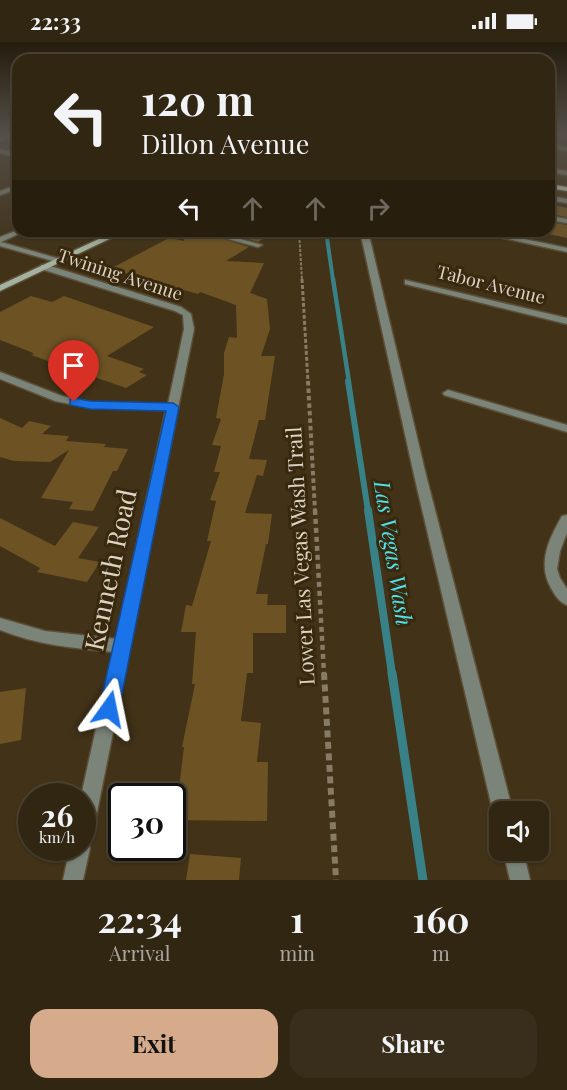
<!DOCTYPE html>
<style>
body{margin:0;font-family:"Playfair Display",serif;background:#392e1b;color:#f1f3f6;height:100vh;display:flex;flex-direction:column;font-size:22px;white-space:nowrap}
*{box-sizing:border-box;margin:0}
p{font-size:20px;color:#a8a59f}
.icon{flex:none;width:33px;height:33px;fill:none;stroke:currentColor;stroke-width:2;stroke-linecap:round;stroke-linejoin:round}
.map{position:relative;height:838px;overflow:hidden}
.sheet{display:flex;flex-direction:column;background:#312612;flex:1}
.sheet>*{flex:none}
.banner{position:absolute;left:12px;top:12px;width:543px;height:183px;border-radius:18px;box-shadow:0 2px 4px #0004,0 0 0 2px #4c4332;background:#312612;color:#f1f3f6;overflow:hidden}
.tools{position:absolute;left:489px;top:759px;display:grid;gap:12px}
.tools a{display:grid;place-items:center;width:60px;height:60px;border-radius:12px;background:#312612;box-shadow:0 2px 4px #0004,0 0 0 2px #4c4332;font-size:30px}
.speed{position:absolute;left:18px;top:741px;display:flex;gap:12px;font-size:30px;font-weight:700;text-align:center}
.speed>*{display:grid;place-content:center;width:78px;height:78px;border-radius:50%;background:#312612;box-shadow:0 2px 4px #0004,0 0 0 2px #4c4332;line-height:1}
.speed small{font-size:15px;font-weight:400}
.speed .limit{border:3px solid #111;border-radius:9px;background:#fff;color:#111}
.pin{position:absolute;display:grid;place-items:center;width:51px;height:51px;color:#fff;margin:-62px -26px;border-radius:50% 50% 50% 0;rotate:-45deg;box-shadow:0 0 6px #0007}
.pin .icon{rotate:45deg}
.me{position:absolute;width:66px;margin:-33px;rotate:12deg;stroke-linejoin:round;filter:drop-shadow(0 0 4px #0008)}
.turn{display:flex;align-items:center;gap:21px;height:126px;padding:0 30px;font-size:27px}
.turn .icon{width:78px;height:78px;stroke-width:2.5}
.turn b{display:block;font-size:42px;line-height:51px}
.lanes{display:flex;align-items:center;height:57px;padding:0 30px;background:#0003;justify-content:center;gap:30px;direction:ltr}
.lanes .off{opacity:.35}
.eta{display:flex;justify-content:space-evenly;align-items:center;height:102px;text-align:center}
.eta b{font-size:36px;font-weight:700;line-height:42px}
.action{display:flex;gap:12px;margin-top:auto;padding:12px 30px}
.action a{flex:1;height:69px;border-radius:18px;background:#d6ab8b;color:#111;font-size:24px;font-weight:700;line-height:69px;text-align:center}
.action a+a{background:#392e1b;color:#f1f3f6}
.status{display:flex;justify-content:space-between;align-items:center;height:42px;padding:0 30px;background:#312612;direction:ltr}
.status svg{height:16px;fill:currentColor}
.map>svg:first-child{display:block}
</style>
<div class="status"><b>22:33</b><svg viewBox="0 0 49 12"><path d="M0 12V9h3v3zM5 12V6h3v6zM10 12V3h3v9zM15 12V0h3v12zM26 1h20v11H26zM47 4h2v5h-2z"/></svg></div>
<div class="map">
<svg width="567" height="838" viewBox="0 0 567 838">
<rect width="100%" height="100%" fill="#413218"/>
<path fill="#4b3816" d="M549,100L567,103V138L549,135Z"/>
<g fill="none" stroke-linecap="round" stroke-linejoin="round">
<path stroke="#388287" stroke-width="4" d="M326,189L333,238"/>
<path stroke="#388287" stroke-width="4.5" d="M333,237L349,340"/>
<path stroke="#388287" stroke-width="6" d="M348,339L368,469"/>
<path stroke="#388287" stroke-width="8" d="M368,468L392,632"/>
<path stroke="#388287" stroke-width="9" d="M392,631L423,838"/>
</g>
<g fill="#6d5323">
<path d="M549,162L567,166V175L549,172Z"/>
<path d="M549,180L567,183V196L549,192Z"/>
<path d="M186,189H196L249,205L226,219L264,221L250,251L267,257L270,287L261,314H275L265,378H259L249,417L267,418L263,434L257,433L245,471L272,472L268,502H266L256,552H268L267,563H286V591H253V631H247L241,679L261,681L257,720H268L267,779L175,778L184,705H182L195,642H192L196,590H181L186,563L192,564L211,499H207L216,459L210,458L220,430H214L221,404L212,403L221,377L216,376L224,332V311L229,295L237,296L236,263L200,250L198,252L110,227L169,196L184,199Z"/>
<path d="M219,189H276L258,200Z"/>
<path d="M31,254L52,260L64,254L154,285L107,314L144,327L139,330L147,333L126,346L31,313L34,312L31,310L0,298V270Z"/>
<path d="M0,376L22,386L29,379L51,384L42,392L69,394L66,399L106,402L104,405L128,407L117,429H113L93,469L69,467L73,460L41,456L69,408L50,420L14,419L0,415Z"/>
<path d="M0,476L55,504L73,480L99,485L78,516L100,520L87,540L37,530L40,526L0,504Z"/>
<path d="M26,646L21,698L0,702V650Z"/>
<path d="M190,812L241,816L239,838H186Z"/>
</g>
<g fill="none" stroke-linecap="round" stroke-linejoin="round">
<defs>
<g id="service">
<path d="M549,102L567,105V109L549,106Z"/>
<path d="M0,107L18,112V116L0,111Z"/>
<path d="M549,126L567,129V133L549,130Z"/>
<path d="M18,143V147L0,153V149Z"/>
<path d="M549,154L567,157V161L549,158Z"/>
<path d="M549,174L567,177V181L549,178Z"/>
<path d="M18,188L25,189L1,200L60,217V221L0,204V195Z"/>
<path d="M360,189H368L426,433L513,770H500V778L496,777L493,770L414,433Z"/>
<path d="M503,808H523L530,838H510Z"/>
</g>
<g id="minor">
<path d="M198,189H211L262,203L258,205Z"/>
<path d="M472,189H486L567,206V210Z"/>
<path d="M41,223H47L181,265L191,272L194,287L92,795L89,802L90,806L83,838H63L70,806H82V754H81L113,610C74,606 37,603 0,588V576L45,589L116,597L166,368L90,366L55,359L0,337V330L62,354L90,360L168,362L184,287L183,273L175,269L41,227Z"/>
<path d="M405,238L567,276V282L405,242Z"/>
<path d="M448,348L567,383V390L444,353L443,351Z"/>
<path d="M567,473V491L560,509L557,527L560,536L567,547V563C559,560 555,553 551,546C537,521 549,497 562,474Z"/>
</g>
<path id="tertiary" d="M8,93H16L0,99V95Z"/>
<path id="secondary" d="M116,189H126L0,249V243Z"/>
<path id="primary" d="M549,142L567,145V149L549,146Z"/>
</defs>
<use href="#service" stroke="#5d4f37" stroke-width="3"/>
<use href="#minor" stroke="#5d4f37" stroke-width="3"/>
<use href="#tertiary" stroke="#5d4f37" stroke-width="3"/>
<use href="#secondary" stroke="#5d4f37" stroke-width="3"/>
<use href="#primary" stroke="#5d4f37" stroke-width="3"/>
<path stroke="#877b66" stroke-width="2" stroke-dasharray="3 1.5" stroke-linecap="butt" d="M299,189L302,238"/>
<path stroke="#877b66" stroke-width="3" stroke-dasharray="4 2" stroke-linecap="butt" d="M302,237L308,340"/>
<path stroke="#877b66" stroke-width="4" stroke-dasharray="4.5 3" stroke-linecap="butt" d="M308,339L315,469"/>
<path stroke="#877b66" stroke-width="4.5" stroke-dasharray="5 4" stroke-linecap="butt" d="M315,468L324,632"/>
<path stroke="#877b66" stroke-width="6" stroke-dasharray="7 4.5" stroke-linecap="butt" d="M324,631L336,838"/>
<use href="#service" fill="#7b8478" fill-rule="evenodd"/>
<use href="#minor" fill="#7b8478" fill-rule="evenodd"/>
<use href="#tertiary" fill="#7b8478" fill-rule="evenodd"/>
<use href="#secondary" fill="#a3b19e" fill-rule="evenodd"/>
<use href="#primary" fill="#c1d4bb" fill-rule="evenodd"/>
</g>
<linearGradient id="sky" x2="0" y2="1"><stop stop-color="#241c0d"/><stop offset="0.44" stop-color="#544f48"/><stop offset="1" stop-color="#544f48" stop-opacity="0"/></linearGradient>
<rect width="567" height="210" fill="url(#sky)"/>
<path fill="#1a73e8" stroke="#114b97" stroke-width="1.5" d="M74,356L90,359L173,361L179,365L119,667L116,673L109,676L102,673L99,667L166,369L90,367L70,363V357Z"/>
<g text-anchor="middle" stroke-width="6" stroke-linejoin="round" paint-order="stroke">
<g font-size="18" fill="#ddd3c4" stroke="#37280e">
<text transform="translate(120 233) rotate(18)" y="6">Twining Avenue</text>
<text transform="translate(491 243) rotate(14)" y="6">Tabor Avenue</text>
</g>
<g font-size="21" fill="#ddd3c4" stroke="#37280e">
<text transform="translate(301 514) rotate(-93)" y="7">Lower Las Vegas Wash Trail</text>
</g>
<g font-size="22" font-style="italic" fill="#4fe0ea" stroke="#37280e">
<text transform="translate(393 511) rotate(81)" y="8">Las Vegas Wash</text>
</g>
<g font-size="26" fill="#ddd3c4" stroke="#37280e">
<text transform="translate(111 528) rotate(-78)" y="9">Kenneth Road</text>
</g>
</g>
</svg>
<div class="tools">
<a><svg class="icon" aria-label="sound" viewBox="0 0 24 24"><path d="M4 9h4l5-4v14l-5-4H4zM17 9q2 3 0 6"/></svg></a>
</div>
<div class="speed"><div>26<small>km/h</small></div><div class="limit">30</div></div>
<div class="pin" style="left:74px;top:360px;background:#d93025"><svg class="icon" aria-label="arrive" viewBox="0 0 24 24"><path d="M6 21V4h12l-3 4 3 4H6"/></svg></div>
<svg class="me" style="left:109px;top:667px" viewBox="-20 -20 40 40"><path d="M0-17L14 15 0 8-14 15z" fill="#1a73e8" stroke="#fff" stroke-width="4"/></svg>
<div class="banner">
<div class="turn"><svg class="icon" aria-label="left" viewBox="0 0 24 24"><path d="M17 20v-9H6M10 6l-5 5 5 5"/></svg><div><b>120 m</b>Dillon Avenue</div></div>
<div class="lanes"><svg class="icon" aria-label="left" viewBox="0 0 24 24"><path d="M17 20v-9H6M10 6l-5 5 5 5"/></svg><svg class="icon off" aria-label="ahead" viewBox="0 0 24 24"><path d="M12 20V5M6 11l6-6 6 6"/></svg><svg class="icon off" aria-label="ahead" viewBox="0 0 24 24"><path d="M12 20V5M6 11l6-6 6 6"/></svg><svg class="icon off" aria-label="right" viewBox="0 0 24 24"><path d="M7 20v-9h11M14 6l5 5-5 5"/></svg></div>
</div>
</div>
<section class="sheet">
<div class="eta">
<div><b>22:34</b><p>Arrival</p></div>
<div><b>1</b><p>min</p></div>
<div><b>160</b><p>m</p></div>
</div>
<div class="action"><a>Exit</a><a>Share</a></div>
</section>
